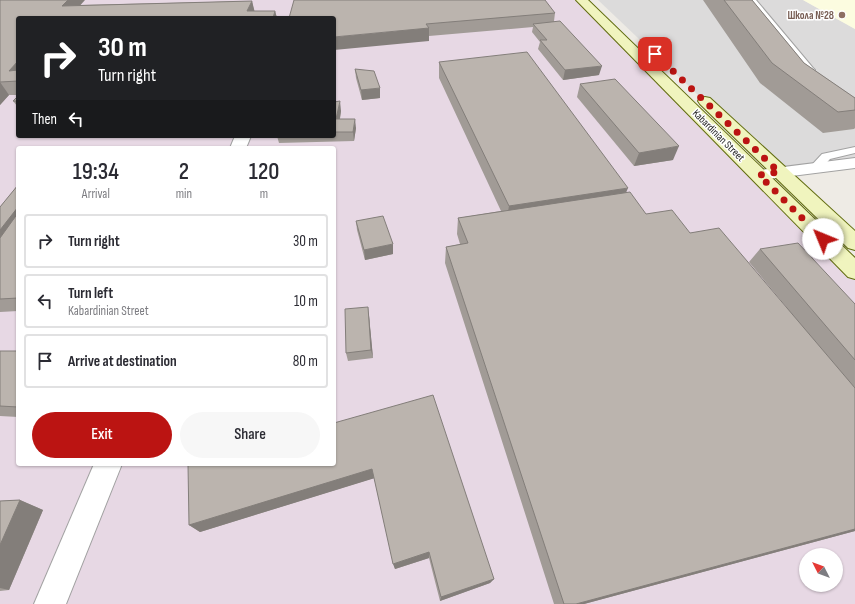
<!DOCTYPE html>
<meta charset="utf-8">
<style>
body{margin:0;font-family:"Sofia Sans Condensed",sans-serif;background:#f7f7f7;color:#2b2b33;height:100vh;display:flex;flex-direction:column;font-size:15px;white-space:nowrap}
*{box-sizing:border-box;margin:0}
p{font-size:13px;color:#7c7c81}
.icon{flex:none;width:22px;height:22px;fill:none;stroke:currentColor;stroke-width:2;stroke-linecap:round;stroke-linejoin:round}
.map{position:relative;flex:1;overflow:hidden}
.panel{position:absolute;left:16px;top:146px;width:320px;height:320px;display:flex;flex-direction:column;background:#fff;border-radius:4px;box-shadow:0 1px 3px #0004}
.panel>*{flex:none}
.banner{position:absolute;left:16px;top:16px;width:320px;height:122px;border-radius:4px;box-shadow:0 1px 3px #0004;background:#202124;color:#fff;overflow:hidden}
.needle{width:26px;rotate:312deg}
.fabs{position:absolute;left:799px;top:548px;display:grid;gap:8px}
.fabs a{display:grid;place-items:center;width:44px;height:44px;border-radius:50%;background:#fff;box-shadow:0 1px 3px #0004;font-size:20px}
.pin{position:absolute;display:grid;place-items:center;width:34px;height:34px;color:#fff;margin:-17px;border-radius:8px;box-shadow:0 2px 6px #0006}
.me{position:absolute;width:44px;margin:-22px;rotate:315deg;stroke-linejoin:round;filter:drop-shadow(0 0 3px #0008)}
.turn{display:flex;align-items:center;gap:14px;height:84px;padding:0 16px;font-size:18px}
.turn .icon{width:52px;height:52px;stroke-width:2.5}
.turn b{display:block;font-size:28px;line-height:34px}
.then{display:flex;align-items:center;height:38px;padding:0 16px;background:#0003;gap:8px;font-size:15px}
.eta{display:flex;justify-content:space-evenly;align-items:center;height:68px;text-align:center}
.eta b{font-size:24px;font-weight:600;line-height:28px}
.action{display:flex;gap:8px;margin-top:auto;padding:8px 16px}
.action a{flex:1;height:46px;border-radius:24px;background:#bb1412;color:#fff;font-size:16px;font-weight:600;line-height:46px;text-align:center}
.action a+a{background:#f7f7f7;color:#2b2b33}
ul{padding:0;list-style:none}
li{display:flex;align-items:center;gap:12px;height:54px;margin:0 8px 6px;padding:0 8px;border:2px solid #e1e1e2;border-radius:4px}
li div{flex:1}
li b{display:block;font-size:15px}
li em{font-style:normal}
.map>svg:first-child{display:block}
</style>
<div class="map">
<svg width="855" height="604" viewBox="0 0 855 604">
<rect width="100%" height="100%" fill="#eeebe5"/>
<path fill="#dcdbdb" d="M598,0H803L855,29V163L779,172Z"/>
<path fill="#e7d8e4" fill-rule="evenodd" d="M0,0H582L855,271V604H0ZM18,18H334V136H18ZM18,148H334V464H18ZM806,555H836V585H806Z"/>
<path fill="#fcfce0" d="M803,0H855V29Z"/>
<g fill="none" stroke-linecap="round" stroke-linejoin="round">
<defs>
<g id="lane">
<path d="M748,0H756L813,68L815,70L813,72H807Z"/>
<path d="M855,147V153L830,159L819,171H811L809,168L822,154Z"/>
</g>
<g id="street">
<path d="M235,136H251L246,148H230Z"/>
<path d="M855,158V168L759,180L753,179L750,175L753,171L759,170Z"/>
<path d="M94,464H122L66,604H34Z"/>
</g>
<g id="secondary">
<path d="M576,0H588L855,258V279L848,277Z"/>
<path d="M705,97L710,98L855,231V250L848,248L700,104L698,101L700,98Z"/>
</g>
</defs>
<use href="#lane" stroke="#a2a2a2" stroke-width="2"/>
<use href="#street" stroke="#a2a2a2" stroke-width="2"/>
<use href="#secondary" stroke="#616c0f" stroke-width="2"/>
<use href="#lane" fill="#fff" fill-rule="evenodd"/>
<use href="#street" fill="#fff" fill-rule="evenodd"/>
<use href="#secondary" fill="#f0f4be" fill-rule="evenodd"/>
</g>
<g fill="#a19b96">
<path d="M0,0L80,5L252,1L254,11H275L277,18H18V95H9L0,105Z"/>
<path d="M294,0L555,13L554,21L599,75L563,80L538,49L540,42L532,32L533,27L429,36V41Z"/>
<path d="M703,0H752L804,63L855,98V128L854,129L823,133L760,83Z"/>
<path d="M439,62L626,193L646,214L690,233L788,309L749,262L760,249L855,304V531L584,604H554L445,263L446,247L460,244L457,234L458,218L501,211L439,78Z"/>
<path d="M355,69L380,98L362,100L356,78Z"/>
<path d="M580,84L673,160L634,166L577,97Z"/>
<path d="M18,96V107L13,101Z"/>
<path d="M334,102L341,111L340,119L356,128L354,141L279,143L277,136H334Z"/>
<path d="M18,185V311L0,312V207Z"/>
<path d="M356,221L393,254L365,260L357,230Z"/>
<path d="M369,316L373,358L348,361L346,353Z"/>
<path d="M0,351H18V417L0,416Z"/>
<path d="M334,423L494,579L490,583L440,601L429,558L395,569L374,478L200,532L189,525Z"/>
<path d="M20,500L43,510L9,590L0,591V501Z"/>
</g>
<g fill="#837e7a">
<path d="M68,0H85L69,18L62,6Z"/>
<path d="M252,1L255,13L247,11Z"/>
<path d="M275,11L277,18H273Z"/>
<path d="M429,28V41L334,50V37Z"/>
<path d="M18,61V81L9,71Z"/>
<path d="M602,66L599,75L563,80L565,70Z"/>
<path d="M0,82L9,95L0,105Z"/>
<path d="M380,88V98L362,100L361,90Z"/>
<path d="M340,101L341,111L338,129L336,119Z"/>
<path d="M355,119L356,128L354,141L353,132Z"/>
<path d="M679,146L673,160L634,166L639,153Z"/>
<path d="M628,188L621,205L506,223L509,206Z"/>
<path d="M17,207L18,208V244L0,270V230Z"/>
<path d="M393,244V254L365,260L364,250Z"/>
<path d="M368,307L369,316L373,358L371,350Z"/>
<path d="M372,469L375,478L200,532L189,525Z"/>
<path d="M20,500L43,510L9,590L0,588V545Z"/>
<path d="M855,529V531L584,604H576Z"/>
<path d="M429,552V558L395,569L393,564Z"/>
<path d="M494,579L490,583L440,601L441,597Z"/>
</g>
<g fill="#bbb4ae" stroke="#837e7a">
<path d="M0,0H68L62,6L252,1L247,11H275L273,18H18V61L9,71L18,70V81L0,82Z"/>
<path d="M294,0H545L555,13L426,24L429,28L334,37V18H289Z"/>
<path d="M724,0H752L804,63L855,98V110L838,112L772,63Z"/>
<path d="M560,21L602,66L565,70L540,40H547L533,24Z"/>
<path d="M527,52L628,188L509,206L439,62Z"/>
<path d="M355,69L374,71L380,88L361,90Z"/>
<path d="M615,79L679,146L639,153L580,84Z"/>
<path d="M18,96V101H13Z"/>
<path d="M340,101L336,119H355L353,132H334V102Z"/>
<path d="M18,185V207L0,230V207Z"/>
<path d="M630,192L646,214L672,210L690,233L719,228L855,388V529L576,604H564L446,247L468,243L458,218Z"/>
<path d="M18,213V298L0,299V238Z"/>
<path d="M383,216L393,244L364,250L356,221Z"/>
<path d="M798,243L855,304V360L760,249Z"/>
<path d="M368,307L371,350L346,353L345,309Z"/>
<path d="M0,351H18V407L0,406Z"/>
<path d="M433,395L494,579L441,597L429,552L393,564L372,469L189,525L188,465L192,464H334V423Z"/>
<path d="M20,500L0,545V501Z"/>
</g>
<g fill="none" stroke-linecap="round" stroke-linejoin="round">
<path stroke="#bb1412" stroke-width="7" stroke-dasharray="0 12.6" d="M655,54L779,172L759,175L823,239"/>
</g>
<circle fill="#8d6e63" stroke="#fff" stroke-width="1.5" cx="842" cy="15" r="4"/>
<g text-anchor="middle" stroke-width="3" stroke-linejoin="round" paint-order="stroke">
<g font-size="11" font-weight="bold" fill="#785e54" stroke="#fff" text-anchor="end">
<text x="834" y="19">Школа №28</text>
</g>
<g font-size="11" fill="#1e1e1e" stroke="#fff">
<text transform="translate(719 135) rotate(45)" y="4">Kabardinian Street</text>
</g>
</g>
</svg>
<div class="fabs">
<a><svg class="needle" viewBox="-14 -14 28 28"><path d="M0-13l5 13h-10z" fill="#e53935"/><path d="M0 13l5-13h-10z" fill="#7c7c81"/></svg></a>
</div>
<div class="pin" style="left:655px;top:54px;background:#d93025"><svg class="icon" aria-label="arrive" viewBox="0 0 24 24"><path d="M6 21V4h12l-3 4 3 4H6"/></svg></div>
<svg class="me" style="left:823px;top:239px" viewBox="-20 -20 40 40"><circle r="19" fill="#fff"/><path d="M0-13L10 11 0 6-10 11z" fill="#bb1412"/></svg>
<div class="banner">
<div class="turn"><svg class="icon" aria-label="right" viewBox="0 0 24 24"><path d="M7 20v-9h11M14 6l5 5-5 5"/></svg><div><b>30 m</b>Turn right</div></div>
<div class="then">Then<svg class="icon" aria-label="left" viewBox="0 0 24 24"><path d="M17 20v-9H6M10 6l-5 5 5 5"/></svg></div>
</div>
<section class="panel">
<div class="eta">
<div><b>19:34</b><p>Arrival</p></div>
<div><b>2</b><p>min</p></div>
<div><b>120</b><p>m</p></div>
</div>
<ul>
<li><svg class="icon" aria-label="right" viewBox="0 0 24 24"><path d="M7 20v-9h11M14 6l5 5-5 5"/></svg><div><b>Turn right</b></div><em>30 m</em></li>
<li><svg class="icon" aria-label="left" viewBox="0 0 24 24"><path d="M17 20v-9H6M10 6l-5 5 5 5"/></svg><div><b>Turn left</b><p>Kabardinian Street</p></div><em>10 m</em></li>
<li><svg class="icon" aria-label="arrive" viewBox="0 0 24 24"><path d="M6 21V4h12l-3 4 3 4H6"/></svg><div><b>Arrive at destination</b></div><em>80 m</em></li>
</ul>
<div class="action"><a>Exit</a><a>Share</a></div>
</section>
</div>
